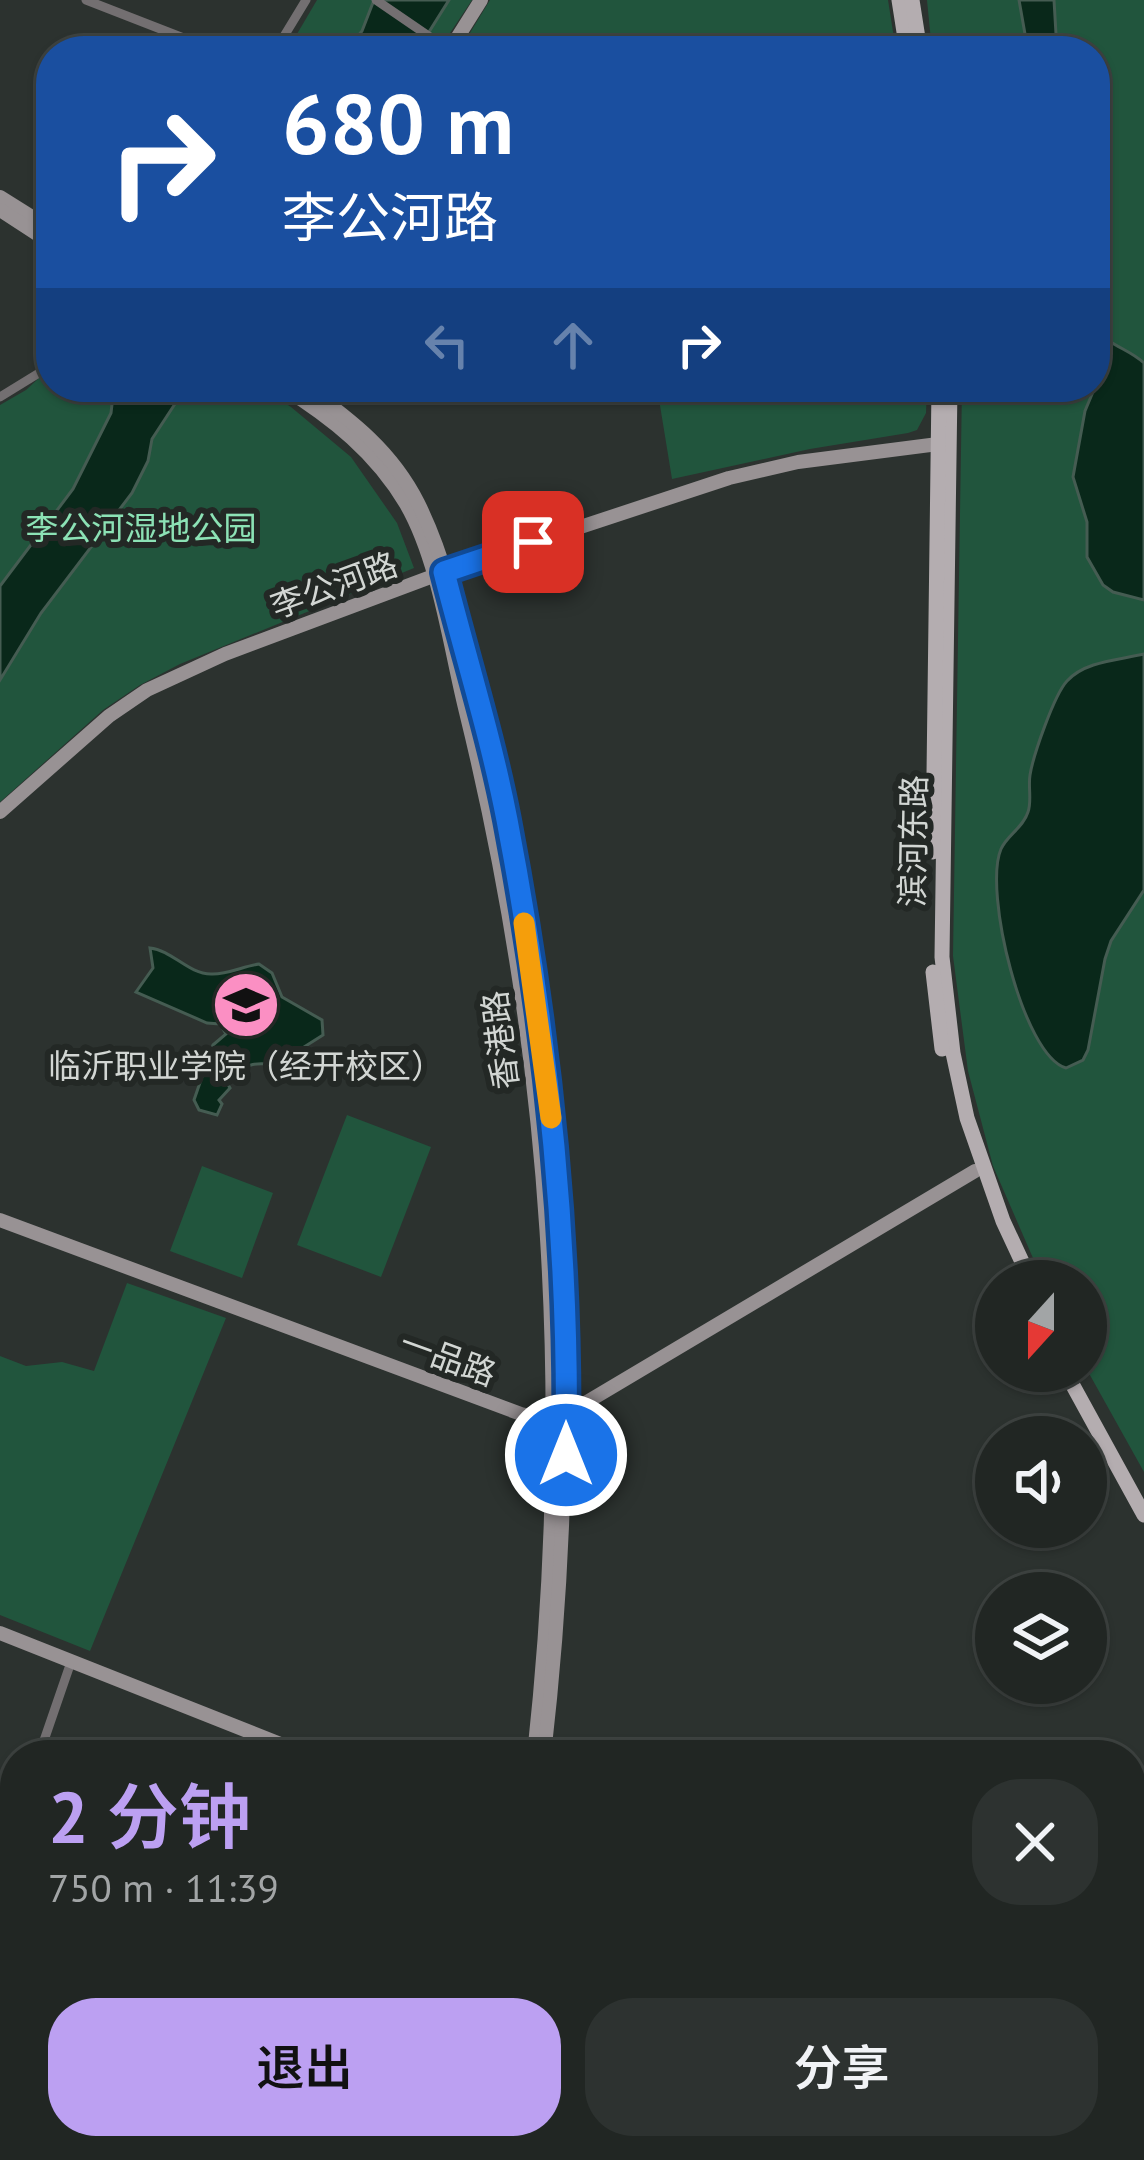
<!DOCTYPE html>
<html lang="zh">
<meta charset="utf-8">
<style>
body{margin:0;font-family:"PT Sans","Noto Sans SC",sans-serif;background:#2d3230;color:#f1f3f6;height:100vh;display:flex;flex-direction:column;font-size:45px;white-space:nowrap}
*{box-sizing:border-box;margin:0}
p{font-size:39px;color:#a2a5a6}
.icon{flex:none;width:66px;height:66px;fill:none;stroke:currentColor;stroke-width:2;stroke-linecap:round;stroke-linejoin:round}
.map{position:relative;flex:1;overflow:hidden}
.side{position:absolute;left:0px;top:1740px;width:1146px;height:420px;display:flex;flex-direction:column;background:#212623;border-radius:48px 48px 0 0;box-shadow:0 3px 9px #0004,0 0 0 3px #3e4341}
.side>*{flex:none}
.banner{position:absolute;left:36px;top:36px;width:1074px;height:366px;border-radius:48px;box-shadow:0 3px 9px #0004,0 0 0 3px #3e4341;background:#1a4fa0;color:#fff;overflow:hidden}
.needle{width:78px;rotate:201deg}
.tools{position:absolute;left:975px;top:1260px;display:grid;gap:24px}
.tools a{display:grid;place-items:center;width:132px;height:132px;border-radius:50%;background:#212623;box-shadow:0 3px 9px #0004,0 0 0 3px #3e4341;font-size:60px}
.pin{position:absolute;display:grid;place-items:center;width:102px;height:102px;color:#fff;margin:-51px;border-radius:24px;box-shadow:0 6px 18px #0006}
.me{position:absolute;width:132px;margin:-66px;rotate:0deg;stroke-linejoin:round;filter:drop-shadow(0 0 9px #0008)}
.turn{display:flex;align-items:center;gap:42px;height:252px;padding:0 48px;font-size:54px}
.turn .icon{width:156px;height:156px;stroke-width:2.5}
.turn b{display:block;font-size:84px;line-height:102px}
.lanes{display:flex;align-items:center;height:114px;padding:0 48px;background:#0003;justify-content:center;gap:60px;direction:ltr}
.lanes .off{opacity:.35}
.round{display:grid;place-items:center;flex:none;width:126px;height:126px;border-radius:48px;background:#2d3230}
.overview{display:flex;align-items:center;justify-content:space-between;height:204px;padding:0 48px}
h1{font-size:72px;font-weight:600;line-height:90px;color:#bca0f2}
.primary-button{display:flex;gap:24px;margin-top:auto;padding:24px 48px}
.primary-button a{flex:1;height:138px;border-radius:48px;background:#bca0f2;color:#111;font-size:48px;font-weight:600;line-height:138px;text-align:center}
.primary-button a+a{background:#2d3230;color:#f1f3f6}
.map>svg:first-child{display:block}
</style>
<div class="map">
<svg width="1144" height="2160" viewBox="0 0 1144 2160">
<rect width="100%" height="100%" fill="#2c322f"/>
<g fill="#21553d">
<path d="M317,0H472L438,51H287Z"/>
<path d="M490,0H888L896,51H459Z"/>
<path d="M927,0H1144V1472L1086,1368V1281H1043L993,1166L968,1071L953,956L962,387H1095V51H932Z"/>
<path d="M51,367V387H259L291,407L351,457L397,523L414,568L180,664L140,685L103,710L0,802V405L26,390Z"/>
<path d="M657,387H927L926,413L917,430L908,433L810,449L672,479Z"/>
<path d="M347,1115L431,1147L381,1277L297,1245Z"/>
<path d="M202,1166L273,1193L242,1278L170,1251Z"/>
<path d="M127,1283L226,1318L90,1651L0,1615V1356L26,1366L62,1362L94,1371Z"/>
</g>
<g fill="#09281a" stroke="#455c52" stroke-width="3">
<path d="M374,0H449L417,51H346L362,31Z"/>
<path d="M1019,0H1054L1057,51H1028Z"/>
<path d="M1095,327C1108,346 1128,348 1144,363V600L1113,592L1103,585L1087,557V522L1073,477L1085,411L1095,387Z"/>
<path d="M114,387H186L152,439L148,461L132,493L41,613L0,680V586L73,489L111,413Z"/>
<path d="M1144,654V890L1111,941L1105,959L1088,1050L1083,1060L1066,1068C1023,1056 983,891 1001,849C1007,835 1023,828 1028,812C1032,801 1028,787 1030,775C1033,756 1054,695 1067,681C1085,661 1119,660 1144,654Z"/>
<path d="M150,948C172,950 188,974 211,974C226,975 244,966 259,964L272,973L282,997L322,1020L323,1035L293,1054L288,1065C254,1065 255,1056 227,1083L230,1088L219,1100L222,1104L217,1115L199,1110L194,1100L213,1045L226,1034L220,1024L207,1023L136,992L153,968Z"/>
</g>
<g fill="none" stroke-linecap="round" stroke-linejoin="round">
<g stroke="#736f71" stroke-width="9">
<path d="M86,0L217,51"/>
<path d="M376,0L449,50"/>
<path d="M275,51L306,0"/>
<path d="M0,397L39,373L51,356"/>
<path d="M39,1755L71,1662"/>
<path d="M0,1866L15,1823"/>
<path d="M0,2080L15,2086"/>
<path d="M160,2145L197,2160"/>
</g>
<g stroke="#989294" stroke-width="14">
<path d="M449,51L481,0"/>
<path d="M0,197L51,229"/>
<path d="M0,210L51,243"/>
<path d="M282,387C332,418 376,453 406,504C439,561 450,648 466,712C551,1059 573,1400 534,1755"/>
<path d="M306,387C351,420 392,451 418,503C451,569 464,648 482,720C567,1058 584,1409 544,1755"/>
<path d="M0,812L109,716L147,690L225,654L444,572L729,478L798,462L938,444"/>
<path d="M0,1220L521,1414L555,1421L975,1171"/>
<path d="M0,1633L308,1755"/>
<path d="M1131,2028L1144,2018"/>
<path d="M838,2145L851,2160"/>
<path d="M464,2160L468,2145"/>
<path d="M475,2160L478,2145"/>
<path d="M963,2160L982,2145"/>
</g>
<g stroke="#b4adb0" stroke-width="15">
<path d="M899,0L907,51"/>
<path d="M912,0L920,51"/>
<path d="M950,387L942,957L953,1053L967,1118L1003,1221L1031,1281"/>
<path d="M933,852L939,387"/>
<path d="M933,972L942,1049"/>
<path d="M1065,1371L1144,1515"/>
</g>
</g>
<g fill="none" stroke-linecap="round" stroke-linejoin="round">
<defs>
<path id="route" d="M533,542L444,572C465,655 491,737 507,820C547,1029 570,1242 566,1455"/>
</defs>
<use href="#route" stroke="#114b97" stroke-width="30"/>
<use href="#route" stroke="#1a73e8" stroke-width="21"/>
<path stroke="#f59e0b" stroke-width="21" d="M524,923L551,1118"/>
</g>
<defs>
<symbol id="school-disc" viewBox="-11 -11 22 22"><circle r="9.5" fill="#fb8fc3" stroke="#232825"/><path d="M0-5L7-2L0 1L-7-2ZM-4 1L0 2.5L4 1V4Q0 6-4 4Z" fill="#111"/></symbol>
</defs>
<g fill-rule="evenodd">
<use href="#school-disc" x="208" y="967" width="76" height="76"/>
</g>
<g text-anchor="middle" stroke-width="12" stroke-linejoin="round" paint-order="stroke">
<g font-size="33" fill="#8ce2b5" stroke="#232825">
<text x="141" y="540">李公河湿地公园</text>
</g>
<g font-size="33" fill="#d2d6d3" stroke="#232825">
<text transform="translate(334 585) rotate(-20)" y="12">李公河路</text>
<text transform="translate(913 841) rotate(-89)" y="12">滨河东路</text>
<text transform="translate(500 1040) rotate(-97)" y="12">香港路</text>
<text transform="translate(448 1358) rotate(20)" y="12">一品路</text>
</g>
<g font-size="33" fill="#d2d6d3" stroke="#232825">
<text x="246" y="1078">临沂职业学院（经开校区）</text>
</g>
</g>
</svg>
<div class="tools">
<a><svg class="needle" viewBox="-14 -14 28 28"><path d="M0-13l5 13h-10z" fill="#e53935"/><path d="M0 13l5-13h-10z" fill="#a2a5a6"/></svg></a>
<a><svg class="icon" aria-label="sound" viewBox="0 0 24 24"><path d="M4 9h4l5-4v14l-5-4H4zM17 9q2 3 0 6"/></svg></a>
<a><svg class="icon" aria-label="layers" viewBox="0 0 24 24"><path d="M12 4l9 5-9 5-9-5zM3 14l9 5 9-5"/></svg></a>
</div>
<div class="pin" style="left:533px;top:542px;background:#d93025"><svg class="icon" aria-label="arrive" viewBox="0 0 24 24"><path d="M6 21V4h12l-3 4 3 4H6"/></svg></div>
<svg class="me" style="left:566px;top:1455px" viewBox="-20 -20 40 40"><circle r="17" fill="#1a73e8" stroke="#fff" stroke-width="3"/><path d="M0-11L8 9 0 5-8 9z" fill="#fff"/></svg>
<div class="banner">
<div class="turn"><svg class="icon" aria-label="right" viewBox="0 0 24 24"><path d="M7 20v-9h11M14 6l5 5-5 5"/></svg><div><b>680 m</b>李公河路</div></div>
<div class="lanes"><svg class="icon off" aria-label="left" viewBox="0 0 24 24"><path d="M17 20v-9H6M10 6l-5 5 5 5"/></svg><svg class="icon off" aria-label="ahead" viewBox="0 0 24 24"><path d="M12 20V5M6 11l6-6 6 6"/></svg><svg class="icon" aria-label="right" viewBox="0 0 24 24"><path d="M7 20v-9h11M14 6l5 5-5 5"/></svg></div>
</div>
<section class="side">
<div class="overview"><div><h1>2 分钟</h1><p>750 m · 11:39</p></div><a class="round"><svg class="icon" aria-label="close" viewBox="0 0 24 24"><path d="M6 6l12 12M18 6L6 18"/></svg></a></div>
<div class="primary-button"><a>退出</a><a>分享</a></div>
</section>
</div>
